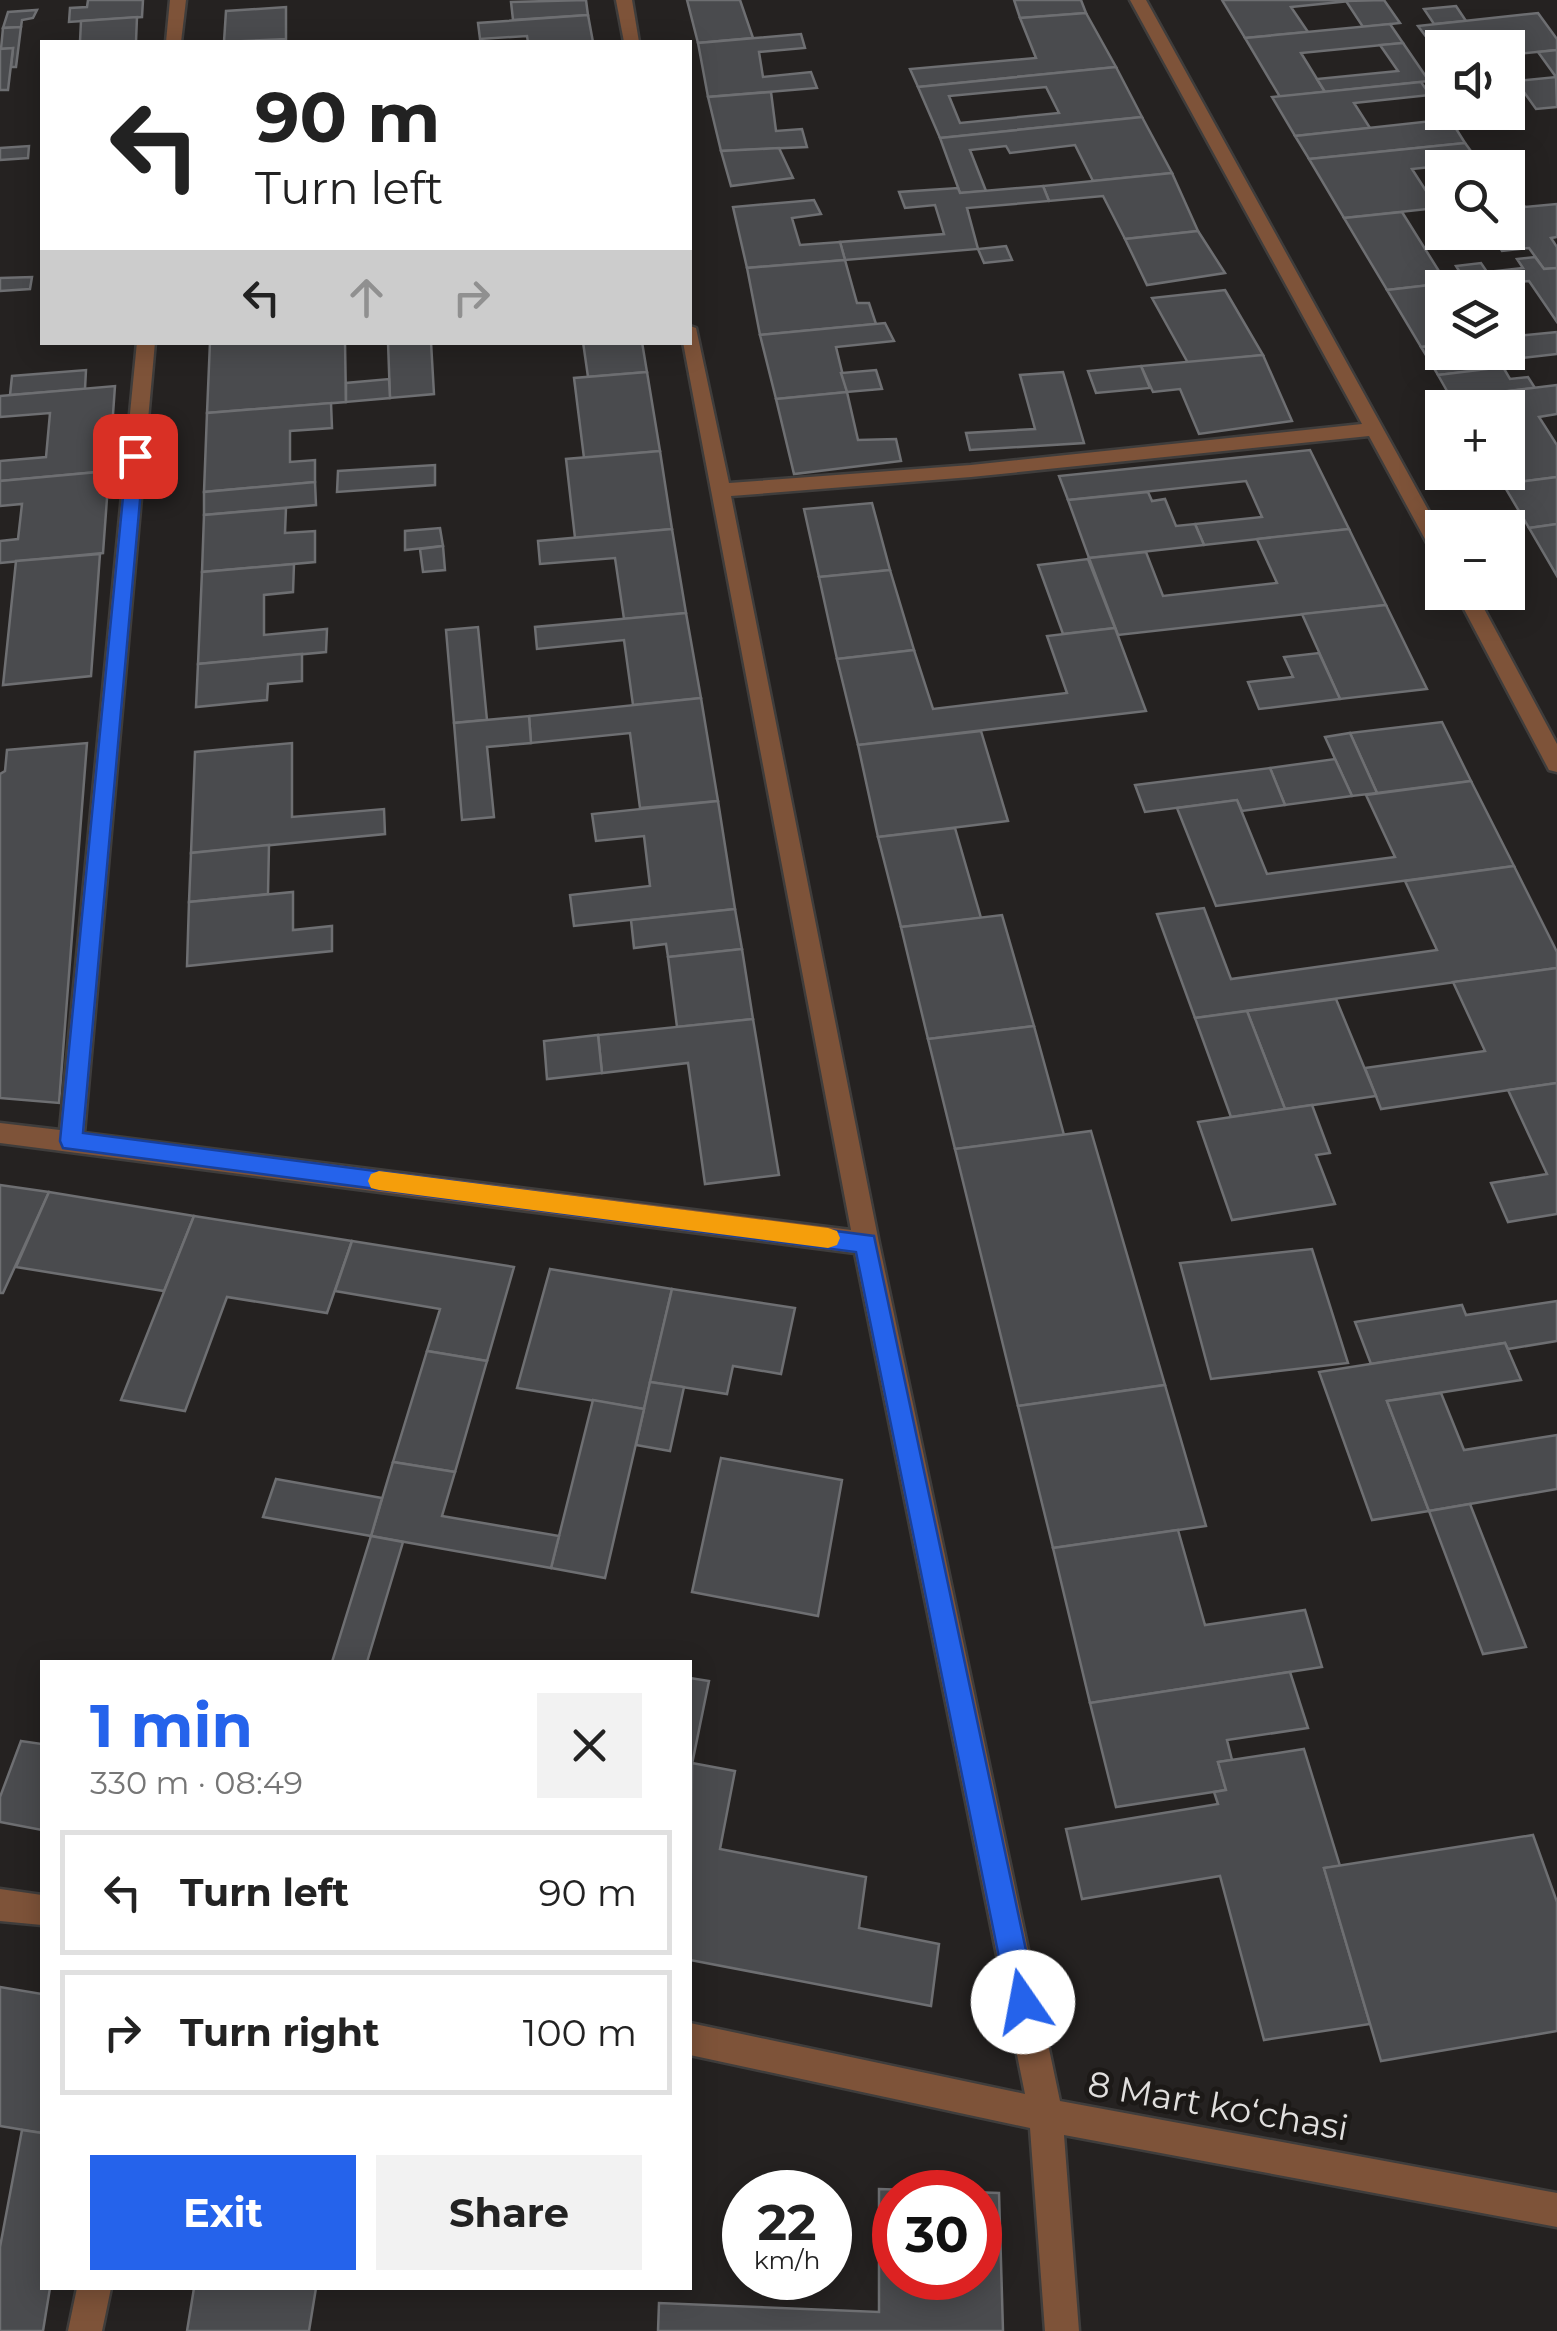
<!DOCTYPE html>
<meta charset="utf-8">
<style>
body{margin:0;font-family:Montserrat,sans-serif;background:#f2f2f2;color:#222;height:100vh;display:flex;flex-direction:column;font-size:38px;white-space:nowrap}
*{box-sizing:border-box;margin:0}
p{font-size:32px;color:#767676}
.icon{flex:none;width:55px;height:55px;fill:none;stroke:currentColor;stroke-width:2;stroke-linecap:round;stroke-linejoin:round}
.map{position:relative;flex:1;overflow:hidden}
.panel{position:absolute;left:40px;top:1660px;width:652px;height:630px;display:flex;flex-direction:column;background:#fff;border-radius:0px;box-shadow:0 5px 25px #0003}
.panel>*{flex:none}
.guide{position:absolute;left:40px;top:40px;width:652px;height:305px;border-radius:0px;box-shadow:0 5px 25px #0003;background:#fff;color:#222;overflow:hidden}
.tools{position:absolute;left:1425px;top:30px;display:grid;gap:20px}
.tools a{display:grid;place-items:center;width:100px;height:100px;border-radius:0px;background:#fff;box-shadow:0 5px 25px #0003;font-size:50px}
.speed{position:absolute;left:722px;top:2170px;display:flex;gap:20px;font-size:50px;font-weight:700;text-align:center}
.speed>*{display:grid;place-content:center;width:130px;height:130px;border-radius:50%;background:#fff;box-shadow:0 5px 25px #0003;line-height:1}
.speed small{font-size:25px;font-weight:400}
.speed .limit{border:15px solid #d22;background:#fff;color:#111}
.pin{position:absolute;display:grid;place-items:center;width:85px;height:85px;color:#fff;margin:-42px;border-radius:20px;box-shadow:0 5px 15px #0006}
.me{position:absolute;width:110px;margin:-55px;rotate:348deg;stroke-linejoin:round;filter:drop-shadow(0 0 8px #0008)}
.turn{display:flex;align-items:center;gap:35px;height:210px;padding:0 50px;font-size:45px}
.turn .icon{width:130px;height:130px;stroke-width:2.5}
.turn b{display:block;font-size:70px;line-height:85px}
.lanes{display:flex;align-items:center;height:95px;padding:0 50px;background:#0003;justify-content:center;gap:50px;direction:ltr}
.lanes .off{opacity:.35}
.round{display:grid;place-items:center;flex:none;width:105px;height:105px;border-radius:0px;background:#f2f2f2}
.summary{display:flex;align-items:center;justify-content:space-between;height:170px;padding:0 50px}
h1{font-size:60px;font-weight:700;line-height:75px;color:#2563eb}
.action{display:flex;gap:20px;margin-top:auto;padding:20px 50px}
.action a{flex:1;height:115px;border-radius:0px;background:#2563eb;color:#fff;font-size:40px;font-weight:700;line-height:115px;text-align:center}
.action a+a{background:#f2f2f2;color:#222}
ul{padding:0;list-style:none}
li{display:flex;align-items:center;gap:30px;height:125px;margin:0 20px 15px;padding:0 30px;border:5px solid #e0e0e0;border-radius:0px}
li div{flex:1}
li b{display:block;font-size:38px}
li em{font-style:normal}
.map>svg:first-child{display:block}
</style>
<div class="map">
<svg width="1557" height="2331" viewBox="0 0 1557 2331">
<rect width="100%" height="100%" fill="#252221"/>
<g fill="#4a4b4e" stroke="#6e6f72" stroke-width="2.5" fill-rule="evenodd">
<path d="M88,0H143L142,17L69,22L70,8L87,7Z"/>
<path d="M586,0L588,15L513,20L511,2Z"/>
<path d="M687,0H740L753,38L698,43Z"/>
<path d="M1014,0H1081L1086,13L1020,18Z"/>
<path d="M1222,0H1360L1291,7L1308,32L1245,38Z"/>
<path d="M1384,0L1400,23L1363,27L1346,1Z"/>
<path d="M1456,6L1466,21L1434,24L1424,9Z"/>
<path d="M286,7V39L224,42L226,11Z"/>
<path d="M37,10L33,18L22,20L21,27L3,28L8,12Z"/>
<path d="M1086,13L1116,67L918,87L910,69L1036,58L1020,18Z"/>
<path d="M1538,13L1557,39V50L1508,55V48H1498L1486,32L1427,38L1418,26Z"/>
<path d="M588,15L593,42H528L527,36L480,39L478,23Z"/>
<path d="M137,17L136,42H80L81,21Z"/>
<path d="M1390,24L1403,43L1301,53L1325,92H1322L1280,97L1245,38Z"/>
<path d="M21,27L16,67H11L13,48L1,49L3,28Z"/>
<path d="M801,34L805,48L759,52L763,77L811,72L817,88L708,97L698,43Z"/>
<path d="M1403,43L1429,81L1325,92L1317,79L1398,71L1380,45Z"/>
<path d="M13,48L8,90H0V49Z"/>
<path d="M1557,50V77H1556L1538,52Z"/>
<path d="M1116,67L1142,117L940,138L918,87ZM1046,87L1059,113L960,123L949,96Z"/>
<path d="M1556,77L1557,107L1536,109L1516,81Z"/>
<path d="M1421,82L1430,95L1354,103L1370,128L1295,136L1272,97Z"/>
<path d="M771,92L776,131L802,129L807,147L721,151L708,97Z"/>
<path d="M1142,117L1172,173L1093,181L1075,145L1010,153L1006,146L970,150L986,191L960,193L940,138Z"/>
<path d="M1450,119L1465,143L1309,159L1295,136Z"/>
<path d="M1465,143L1479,162L1412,169L1437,208L1344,218L1309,159Z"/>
<path d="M29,146L28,158L0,160V148Z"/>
<path d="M779,148L793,178L731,186L721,151Z"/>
<path d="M1172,173L1198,231L1125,239L1103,196L1049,201L1043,186Z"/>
<path d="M1043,186L1049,201L967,208L978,249L845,260L840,242L944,234L935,205L905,208L899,192L958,188L960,193Z"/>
<path d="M1508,188H1512L1525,207L1557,204V237L1551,238L1557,247V268L1544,269L1529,248L1502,251L1490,232H1508Z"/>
<path d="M814,200L821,214L792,218L800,245L840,242L845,260L747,268L733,207Z"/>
<path d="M1402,212L1442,276L1447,283L1387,290L1344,218Z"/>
<path d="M1198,231L1225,273L1147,285L1125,239Z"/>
<path d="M1006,246L1012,260L984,263L978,249Z"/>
<path d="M1535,257L1544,269L1557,268V322L1529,281L1449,288L1442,276L1461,274L1456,266L1481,263L1487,272L1523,268L1517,259Z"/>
<path d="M845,260L857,303H869L876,324L760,335L747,268Z"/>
<path d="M32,277L30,289L0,291V278Z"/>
<path d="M1447,283L1449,288H1442V345L1421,347L1387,290Z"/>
<path d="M1225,290L1263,355L1188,363L1152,298Z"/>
<path d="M885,323L894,341L836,347L847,392L776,399L760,335Z"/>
<path d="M1557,332V354L1514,359L1519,366L1438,375L1421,347L1442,345V352H1508V337Z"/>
<path d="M210,342H345L346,402L207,413Z"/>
<path d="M388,342H431L434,394L390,398Z"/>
<path d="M583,342H642L647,372L588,377Z"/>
<path d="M1263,355L1292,421L1199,434L1180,389L1153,392L1141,366Z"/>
<path d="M1141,366L1150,388L1096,393L1088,371Z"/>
<path d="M1503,367L1510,379L1528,377L1535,388L1451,398L1438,375Z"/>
<path d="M86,370L85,389L10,395L12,376Z"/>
<path d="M876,370L882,389L847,392L841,373Z"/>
<path d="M647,372L660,451L584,458L574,378Z"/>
<path d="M1063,372L1084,443L970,450L966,433L1035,429L1020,375Z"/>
<path d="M389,379L390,398L346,402V383Z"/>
<path d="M1557,385V414L1539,417L1557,445V477L1503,484L1496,472H1508V408H1457L1451,398Z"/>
<path d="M115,386L109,471L0,481V461L46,457L50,413L0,417V396Z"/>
<path d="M847,392L858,440L896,439L901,461L794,474L776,399Z"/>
<path d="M331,403L332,428L290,431V462L315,460V482L204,492L207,413Z"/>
<path d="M1310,450L1349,529L1204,545L1195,524L1262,517L1246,481L1068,500L1059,476Z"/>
<path d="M660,451L672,529L575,538L566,459Z"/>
<path d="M435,465V485L337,492L338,471Z"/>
<path d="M109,471L103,553L0,563V541L18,539L22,504L0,506V481Z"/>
<path d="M1557,477V524L1529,528L1503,484Z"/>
<path d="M315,482L316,505L204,515V492Z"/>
<path d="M1148,492L1152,501L1165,499L1176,526L1195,524L1204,545L1089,558L1068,500Z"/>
<path d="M872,503L890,570L819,577L804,509Z"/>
<path d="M286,508L285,533L315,531V562L202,572L204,515Z"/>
<path d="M1557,524V576L1529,528Z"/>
<path d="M440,528L443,546L405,550V531Z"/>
<path d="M672,529L686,613L624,619L615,558L540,564L538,541Z"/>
<path d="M1349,529L1386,605L1118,635L1089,558L1146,552L1163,596L1277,583L1257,539Z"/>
<path d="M443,546L445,570L423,572L420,549Z"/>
<path d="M100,554L91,676L3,685L16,561Z"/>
<path d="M1088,559L1115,628L1063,634L1038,565Z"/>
<path d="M294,564L293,592L264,595V635L327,629L326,652L198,664L202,572Z"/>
<path d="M890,570L914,650L837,659L819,577Z"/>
<path d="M1386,605L1427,689L1340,699L1302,614Z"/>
<path d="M686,613L701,698L633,705L624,640L537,649L535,627Z"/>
<path d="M478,627L487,720L454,723L446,630Z"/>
<path d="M1115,628L1146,711L858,745L837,659L914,650L933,709L1067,693L1047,636Z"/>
<path d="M1319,653L1340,699L1259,709L1248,682L1293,677L1284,657Z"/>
<path d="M302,654V681L268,684L267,700L196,707L198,664Z"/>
<path d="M701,698L718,801L640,808L630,733L531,743L529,716Z"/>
<path d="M529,716L531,743L487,747L494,817L462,820L454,723Z"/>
<path d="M1442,722L1471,781L1377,793L1350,733Z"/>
<path d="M981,731L1008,821L878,837L858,745Z"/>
<path d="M1350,733L1377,793L1352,796L1325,737Z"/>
<path d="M87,743L59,1103L0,1098V774L5,771L7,750Z"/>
<path d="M292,743V817L384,809L385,834L191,853L195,752Z"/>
<path d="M1335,759L1352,796L1285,805L1270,768Z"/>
<path d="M1270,768L1285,805L1242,811L1237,800L1145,812L1135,785Z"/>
<path d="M1471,781L1514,866L1216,906L1177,808L1237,800L1267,874L1395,857L1366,795Z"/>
<path d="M718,801L735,909L574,926L570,895L650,886L644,836L596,841L592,814Z"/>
<path d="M955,828L981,918L901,927L878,837Z"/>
<path d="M269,845L268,894L189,902L191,853Z"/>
<path d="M1514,866L1557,952V968L1195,1018L1157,914L1204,908L1231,979L1437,950L1405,881Z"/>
<path d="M293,892V930L332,926V951L187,966L189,902Z"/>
<path d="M735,909L742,949L668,957L666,944L634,948L631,920Z"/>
<path d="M1002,915L1034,1026L928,1039L901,927Z"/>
<path d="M742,949L753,1019L677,1027L668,957Z"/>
<path d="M1557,968V1083L1381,1109L1365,1068L1485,1051L1453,982Z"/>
<path d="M1336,999L1376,1096L1285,1109L1247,1011Z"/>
<path d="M1247,1011L1285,1109L1231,1117L1195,1018Z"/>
<path d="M753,1019L779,1175L705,1184L688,1063L602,1073L598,1035Z"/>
<path d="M1034,1026L1064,1135L955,1149L928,1039Z"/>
<path d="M598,1035L602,1073L547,1079L544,1041Z"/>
<path d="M1557,1083V1214L1508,1222L1491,1183L1547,1174L1508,1090Z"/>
<path d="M1312,1105L1330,1153L1316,1155L1335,1204L1232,1220L1198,1122Z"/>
<path d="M1091,1131L1165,1385L1018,1406L955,1149Z"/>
<path d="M0,1185L49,1192L3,1293H0Z"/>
<path d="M49,1192L194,1216L164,1291L16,1267Z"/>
<path d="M194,1216L352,1241L327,1313L227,1297L185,1411L121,1400Z"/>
<path d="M352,1241L514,1267L487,1361L427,1351L440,1309L335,1291Z"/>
<path d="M1312,1249L1348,1363L1211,1379L1180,1263Z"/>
<path d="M550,1269L672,1289L644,1409L517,1388Z"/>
<path d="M672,1289L795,1308L781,1374L733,1366L727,1394L650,1382Z"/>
<path d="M1557,1301V1341L1508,1349L1505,1343L1371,1364L1355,1322L1462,1305L1466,1315Z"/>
<path d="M1505,1343L1521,1380L1387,1401L1429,1511L1372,1520L1319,1372Z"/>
<path d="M427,1351L487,1361L455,1472L393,1462Z"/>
<path d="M650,1382L684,1387L670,1451L636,1445Z"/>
<path d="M1165,1385L1206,1526L1053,1548L1018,1406Z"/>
<path d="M1441,1393L1464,1450L1557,1435V1489L1429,1511L1387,1401Z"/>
<path d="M593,1400L644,1409L605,1578L551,1568Z"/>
<path d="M721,1458L842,1480L818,1616L692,1592Z"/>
<path d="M393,1462L455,1472L442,1516L559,1536L551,1568L371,1536Z"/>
<path d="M276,1479L382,1498L371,1536L263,1517Z"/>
<path d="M1470,1504L1526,1647L1483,1654L1429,1511Z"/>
<path d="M1178,1530L1205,1625L1305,1610L1322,1667L1090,1703L1053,1548Z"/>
<path d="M371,1536L403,1542L367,1662H332Z"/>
<path d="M1290,1672L1308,1728L1227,1740L1232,1760L1218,1762L1226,1790L1116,1807L1090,1703Z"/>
<path d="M690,1678L709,1681L690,1774Z"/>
<path d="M21,1741L42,1744V1830L0,1822V1797Z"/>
<path d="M1304,1749L1340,1866L1324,1868L1370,2024L1264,2040L1220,1876L1082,1899L1066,1829L1218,1804L1214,1792L1226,1790L1218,1762Z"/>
<path d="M692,1763L735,1771L720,1849L866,1877L859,1928L939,1944L931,2006L690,1960Z"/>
<path d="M1533,1835L1557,1902V2031L1381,2061L1324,1868Z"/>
<path d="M0,1987L42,1994V2133L0,2126Z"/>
<path d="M22,2130L42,2133V2288H50L43,2331H0V2247Z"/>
<path d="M879,2189L999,2193L1003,2331H658L659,2303L879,2312ZM895,2192H980V2278H895Z"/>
<path d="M194,2288H316L309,2331H187Z"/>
</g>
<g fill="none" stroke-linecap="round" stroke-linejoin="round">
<defs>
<g id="minor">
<path d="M170,0H186L181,42H166Z"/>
<path d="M616,0H632L639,42H624Z"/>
<path d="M1130,0H1146L1442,535V559L1432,552L1369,436L971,477L731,496L879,1243L1060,2101L1557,2193V2227L1064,2135L1079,2331H1045L1030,2128L690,2055V2023L1025,2094L855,1253L0,1143V1123L60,1130L137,342H155L84,1133L851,1230L683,342H690V326L696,328L729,483L971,465L1362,424Z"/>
<path d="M1455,592H1475L1557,744V772L1549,770Z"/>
<path d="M0,1889L42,1895V1925L0,1921Z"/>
<path d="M77,2288H111L102,2331H68Z"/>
</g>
</defs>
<use href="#minor" stroke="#3f3d3c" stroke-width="5"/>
<use href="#minor" fill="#7e5339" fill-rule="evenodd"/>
</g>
<path fill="#2563eb" stroke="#184099" stroke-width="2.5" d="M135,451L144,456L83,1133L874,1236L1037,2002L1033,2012L1023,2016L1012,2012L1008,2002L856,1252L63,1148L60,1141L127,456Z"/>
<path fill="#f59e0b" d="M379,1171L828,1228L837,1231L840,1238L837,1245L828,1248L379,1190L371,1188L368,1181L371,1174Z"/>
<g text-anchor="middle" stroke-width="10" stroke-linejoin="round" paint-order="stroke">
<g font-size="35" fill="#e2e0df" stroke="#1c1917">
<text transform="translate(1218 2106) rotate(10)" y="12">8 Mart koʻchasi</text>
</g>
</g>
</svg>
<div class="tools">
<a><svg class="icon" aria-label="sound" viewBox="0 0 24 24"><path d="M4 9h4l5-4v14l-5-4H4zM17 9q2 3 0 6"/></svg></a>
<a><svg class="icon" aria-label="search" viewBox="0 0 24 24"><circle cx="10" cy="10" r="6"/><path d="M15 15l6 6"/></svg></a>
<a><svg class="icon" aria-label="layers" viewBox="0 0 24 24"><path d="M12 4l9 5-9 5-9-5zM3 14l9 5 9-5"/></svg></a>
<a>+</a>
<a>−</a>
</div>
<div class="speed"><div>22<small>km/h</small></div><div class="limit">30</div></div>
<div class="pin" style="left:135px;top:456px;background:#d93025"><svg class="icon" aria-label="arrive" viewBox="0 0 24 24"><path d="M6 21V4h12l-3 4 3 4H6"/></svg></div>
<svg class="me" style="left:1023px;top:2002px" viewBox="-20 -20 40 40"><circle r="19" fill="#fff"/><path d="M0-13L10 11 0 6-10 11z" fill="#2563eb"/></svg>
<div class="guide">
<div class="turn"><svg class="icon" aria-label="left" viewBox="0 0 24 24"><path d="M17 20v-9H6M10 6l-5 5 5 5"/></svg><div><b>90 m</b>Turn left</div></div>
<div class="lanes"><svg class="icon" aria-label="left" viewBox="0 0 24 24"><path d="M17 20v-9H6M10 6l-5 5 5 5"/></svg><svg class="icon off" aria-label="ahead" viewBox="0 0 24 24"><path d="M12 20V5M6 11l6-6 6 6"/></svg><svg class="icon off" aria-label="right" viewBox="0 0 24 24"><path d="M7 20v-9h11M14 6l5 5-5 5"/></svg></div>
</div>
<section class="panel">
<div class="summary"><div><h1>1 min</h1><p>330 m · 08:49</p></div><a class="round"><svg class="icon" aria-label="close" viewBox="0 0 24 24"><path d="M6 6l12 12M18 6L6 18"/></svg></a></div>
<ul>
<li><svg class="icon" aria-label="left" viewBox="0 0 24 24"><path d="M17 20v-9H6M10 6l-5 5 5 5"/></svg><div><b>Turn left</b></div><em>90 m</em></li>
<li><svg class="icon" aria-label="right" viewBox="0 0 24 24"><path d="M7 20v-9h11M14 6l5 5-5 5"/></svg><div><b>Turn right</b></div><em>100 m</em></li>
</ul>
<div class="action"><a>Exit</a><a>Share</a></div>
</section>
</div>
